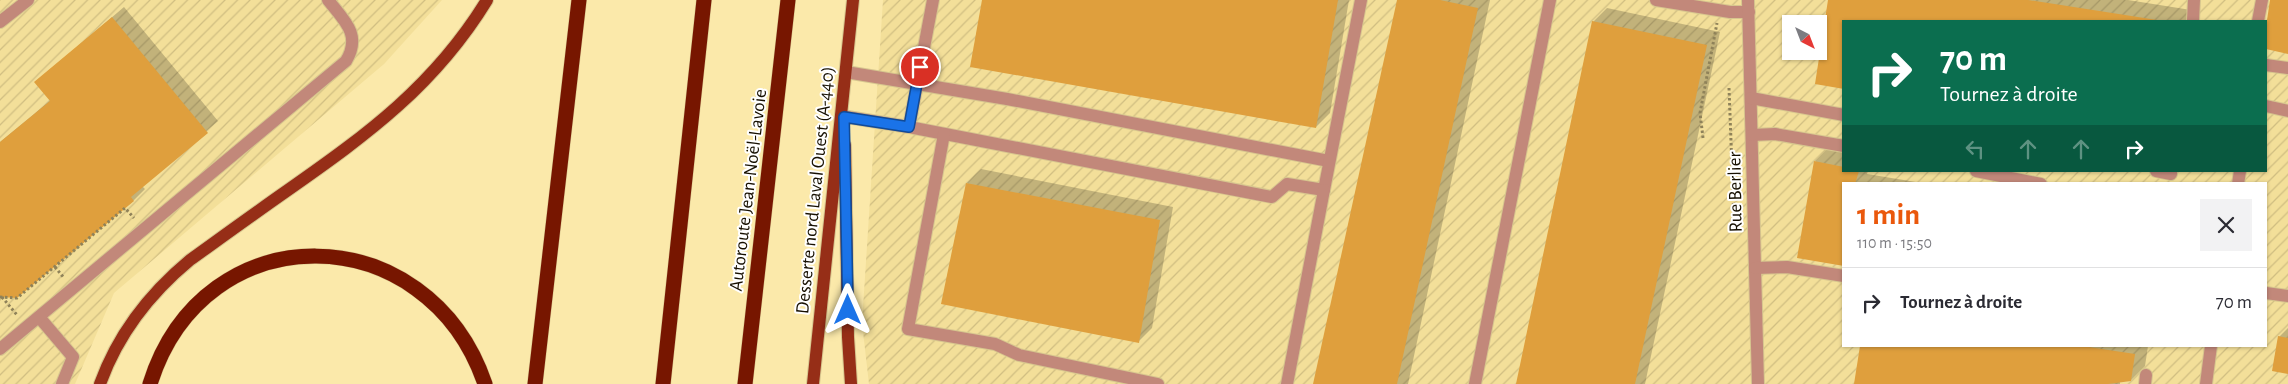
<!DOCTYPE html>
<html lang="fr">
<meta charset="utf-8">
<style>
body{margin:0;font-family:"Alegreya Sans",sans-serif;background:#f2f2f3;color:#2b2b33;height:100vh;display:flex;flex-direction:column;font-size:19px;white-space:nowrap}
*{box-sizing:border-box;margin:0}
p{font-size:16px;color:#7c7c81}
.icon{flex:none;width:28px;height:28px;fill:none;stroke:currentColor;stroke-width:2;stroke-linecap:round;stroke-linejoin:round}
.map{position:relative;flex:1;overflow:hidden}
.drawer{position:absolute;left:1842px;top:182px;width:425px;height:165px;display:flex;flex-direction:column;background:#fff;border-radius:0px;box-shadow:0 1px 4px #0004}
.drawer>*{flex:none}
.top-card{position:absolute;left:1842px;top:20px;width:425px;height:152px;border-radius:0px;box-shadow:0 1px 4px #0004;background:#0b6e4f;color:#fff;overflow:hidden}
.needle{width:32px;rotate:138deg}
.fabs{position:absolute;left:1782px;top:15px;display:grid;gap:10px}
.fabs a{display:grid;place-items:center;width:45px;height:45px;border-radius:0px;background:#fff;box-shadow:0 1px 4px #0004;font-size:25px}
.pin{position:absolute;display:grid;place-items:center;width:42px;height:42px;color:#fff;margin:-21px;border:2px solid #fff;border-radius:50%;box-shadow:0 1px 5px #0007}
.me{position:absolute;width:55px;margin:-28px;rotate:0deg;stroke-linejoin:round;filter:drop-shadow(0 0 4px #0008)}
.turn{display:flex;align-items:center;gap:18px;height:105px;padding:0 15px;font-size:22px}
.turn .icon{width:65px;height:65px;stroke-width:2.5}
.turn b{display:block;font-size:35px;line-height:42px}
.lanes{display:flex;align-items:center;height:48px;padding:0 15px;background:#0003;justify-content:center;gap:25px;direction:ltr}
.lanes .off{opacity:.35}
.round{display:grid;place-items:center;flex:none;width:52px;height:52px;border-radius:0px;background:#f2f2f3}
.headline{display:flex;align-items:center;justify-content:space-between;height:85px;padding:0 15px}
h1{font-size:30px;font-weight:700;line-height:38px;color:#ea580c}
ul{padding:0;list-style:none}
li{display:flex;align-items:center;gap:15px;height:70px;padding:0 15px;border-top:1px solid #e1e1e2}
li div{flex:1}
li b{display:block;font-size:19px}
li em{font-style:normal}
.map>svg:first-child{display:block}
</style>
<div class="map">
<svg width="2288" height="384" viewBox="0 0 2288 384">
<defs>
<pattern id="industrial-furrows" width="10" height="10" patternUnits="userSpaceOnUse" patternTransform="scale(1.25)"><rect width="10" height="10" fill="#f3df99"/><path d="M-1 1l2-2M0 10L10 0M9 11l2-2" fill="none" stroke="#d0be82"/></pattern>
</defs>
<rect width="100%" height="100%" fill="#fbe9aa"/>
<g fill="url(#industrial-furrows)" fill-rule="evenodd">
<path d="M0,0H442L384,64L114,293L75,384H0Z"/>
<path d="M883,0H2288V384H869L862,323ZM1844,21H2266V171H1844ZM1791,24H1819V51H1791ZM1844,184H2266V346H1844Z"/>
</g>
<g fill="#0003">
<path d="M983,0H1349L1330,113L1316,127Z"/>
<path d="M1398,0H1490L1408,384H1314Z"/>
<path d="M1829,0H2128L2191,10L2189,21H1844Z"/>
<path d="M124,7L218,121L142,186L145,189L134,200L16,297L0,296V142L51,100L36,82Z"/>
<path d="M1607,8L1720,32L1645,384H1517L1593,22Z"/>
<path d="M1829,147L1844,151V171H1868L1867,174L1928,184H1844L1815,161Z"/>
<path d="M981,169L1173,207L1152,328L1138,342L967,183Z"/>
<path d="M2288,328V373L2279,337Z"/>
<path d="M1861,346H2148L2145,366L2131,380L2120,381V384H1856Z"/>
</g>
<g fill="#df9f3d">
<path d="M982,0H1338L1316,128L970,67Z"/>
<path d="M1397,0H1440L1478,8L1397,384H1313Z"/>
<path d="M1828,0H2028L2157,20L1844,21V89L1815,84Z"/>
<path d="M2270,0H2288V54L2266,49V27Z"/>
<path d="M112,17L208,133L131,197L134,201L17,298L0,297V142L50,101L34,82Z"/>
<path d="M1592,21L1707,45L1635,384H1516Z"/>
<path d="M1814,161L1844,167V171H1859L1855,184H1844V266L1797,258Z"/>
<path d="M966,183L1160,220L1139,343L941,304Z"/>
<path d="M2278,336L2288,338V374L2272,371Z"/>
<path d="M1860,346H2082L2135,354L2131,381L2108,384H1854Z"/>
</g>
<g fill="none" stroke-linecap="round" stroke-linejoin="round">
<defs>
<g id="minor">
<path d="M1656,0L1730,12H1749"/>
<path d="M1748,0L1758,384"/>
<path d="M2193,21L2194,0"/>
<path d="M2258,21L2262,0"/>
<path d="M0,22L28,0"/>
<path d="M2266,65L2288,68"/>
<path d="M846,72L1007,99L1329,161"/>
<path d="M1751,98L1844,115"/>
<path d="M2266,106L2288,111"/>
<path d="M841,116L909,127L933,0"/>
<path d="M909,127L1272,197L1287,184L1324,190L1361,0"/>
<path d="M944,134L908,329L995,344L1019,355L1158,384"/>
<path d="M1752,135L1775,134L1844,146"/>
<path d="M1976,171L2041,184"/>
<path d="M2156,171L2171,174V171"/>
<path d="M2238,184L2240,171"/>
<path d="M1755,268L1787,267L1844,276"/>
<path d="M2266,293L2288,296"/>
<path d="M39,317L73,357L62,384"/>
<path d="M0,349L346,61C362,35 344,20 328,0"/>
<path d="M1287,384L1324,190"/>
<path d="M1475,384L1550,0"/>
<path d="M2145,384L2146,375"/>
<path d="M2206,384L2211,346"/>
</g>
<g id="major">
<path d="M845,145L848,337L851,384"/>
<path d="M100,384C118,334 149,294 190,260C222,237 255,213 288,190C368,134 435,85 487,0"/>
<path d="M813,384L853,0"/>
</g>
<g id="highway">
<path d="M150,384C204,211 428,216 485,384"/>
<path d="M535,384L579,0"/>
<path d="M663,384L704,0"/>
<path d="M745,384L788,0"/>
</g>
</defs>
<use href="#minor" stroke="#d7c68f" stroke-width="14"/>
<use href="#major" stroke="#d7c68f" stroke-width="14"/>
<use href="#highway" stroke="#d7c68f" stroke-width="16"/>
<g stroke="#8f8259" stroke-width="3" stroke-dasharray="2.5 2.5" stroke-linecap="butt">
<path d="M1729,88L1734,221"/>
<path d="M1703,138L1700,113L1717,23"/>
<path d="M55,267L64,278"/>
<path d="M0,297L17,298L125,208L134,218"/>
<path d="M2,297L17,315"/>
</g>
<use href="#minor" stroke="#c2887a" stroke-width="12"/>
<use href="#major" stroke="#962e17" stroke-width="12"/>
<use href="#highway" stroke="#771600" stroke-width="15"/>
</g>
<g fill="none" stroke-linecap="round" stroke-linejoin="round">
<defs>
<path id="route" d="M848,310L844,117L909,127L920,67"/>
</defs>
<use href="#route" stroke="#114b97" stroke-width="12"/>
<use href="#route" stroke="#1a73e8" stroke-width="9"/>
</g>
<g text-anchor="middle" stroke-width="4" stroke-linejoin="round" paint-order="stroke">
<g font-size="19" fill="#171000" stroke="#fff">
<text transform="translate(747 190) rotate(-83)" y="7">Autoroute Jean-Noël-Lavoie</text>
<text transform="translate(814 190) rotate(-84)" y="7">Desserte nord Laval Ouest (A-440)</text>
<text transform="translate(1734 192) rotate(-91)" y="7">Rue Berlier</text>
</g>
</g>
</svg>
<div class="fabs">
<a><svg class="needle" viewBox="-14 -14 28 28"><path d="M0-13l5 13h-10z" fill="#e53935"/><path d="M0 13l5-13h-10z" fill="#7c7c81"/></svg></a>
</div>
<div class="pin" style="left:920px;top:67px;background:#d93025"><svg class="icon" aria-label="arrive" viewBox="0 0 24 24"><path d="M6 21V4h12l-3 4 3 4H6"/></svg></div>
<svg class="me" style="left:848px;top:310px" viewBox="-20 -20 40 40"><path d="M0-17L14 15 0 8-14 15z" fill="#1a73e8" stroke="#fff" stroke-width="4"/></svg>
<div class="top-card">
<div class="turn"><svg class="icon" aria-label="right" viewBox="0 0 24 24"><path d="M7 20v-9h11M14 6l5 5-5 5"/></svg><div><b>70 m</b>Tournez à droite</div></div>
<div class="lanes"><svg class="icon off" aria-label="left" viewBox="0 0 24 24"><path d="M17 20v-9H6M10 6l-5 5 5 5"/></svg><svg class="icon off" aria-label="ahead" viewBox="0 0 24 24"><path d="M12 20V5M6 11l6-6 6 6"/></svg><svg class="icon off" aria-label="ahead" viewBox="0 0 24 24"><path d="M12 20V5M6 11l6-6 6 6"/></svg><svg class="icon" aria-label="right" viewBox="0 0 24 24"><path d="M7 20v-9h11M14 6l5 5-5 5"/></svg></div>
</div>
<section class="drawer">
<div class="headline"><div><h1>1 min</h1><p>110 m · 15:50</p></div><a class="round"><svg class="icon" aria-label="close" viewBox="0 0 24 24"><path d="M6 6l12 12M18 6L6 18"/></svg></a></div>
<ul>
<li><svg class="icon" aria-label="right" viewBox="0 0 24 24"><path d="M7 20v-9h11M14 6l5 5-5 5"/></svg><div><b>Tournez à droite</b></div><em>70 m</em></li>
</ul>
</section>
</div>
